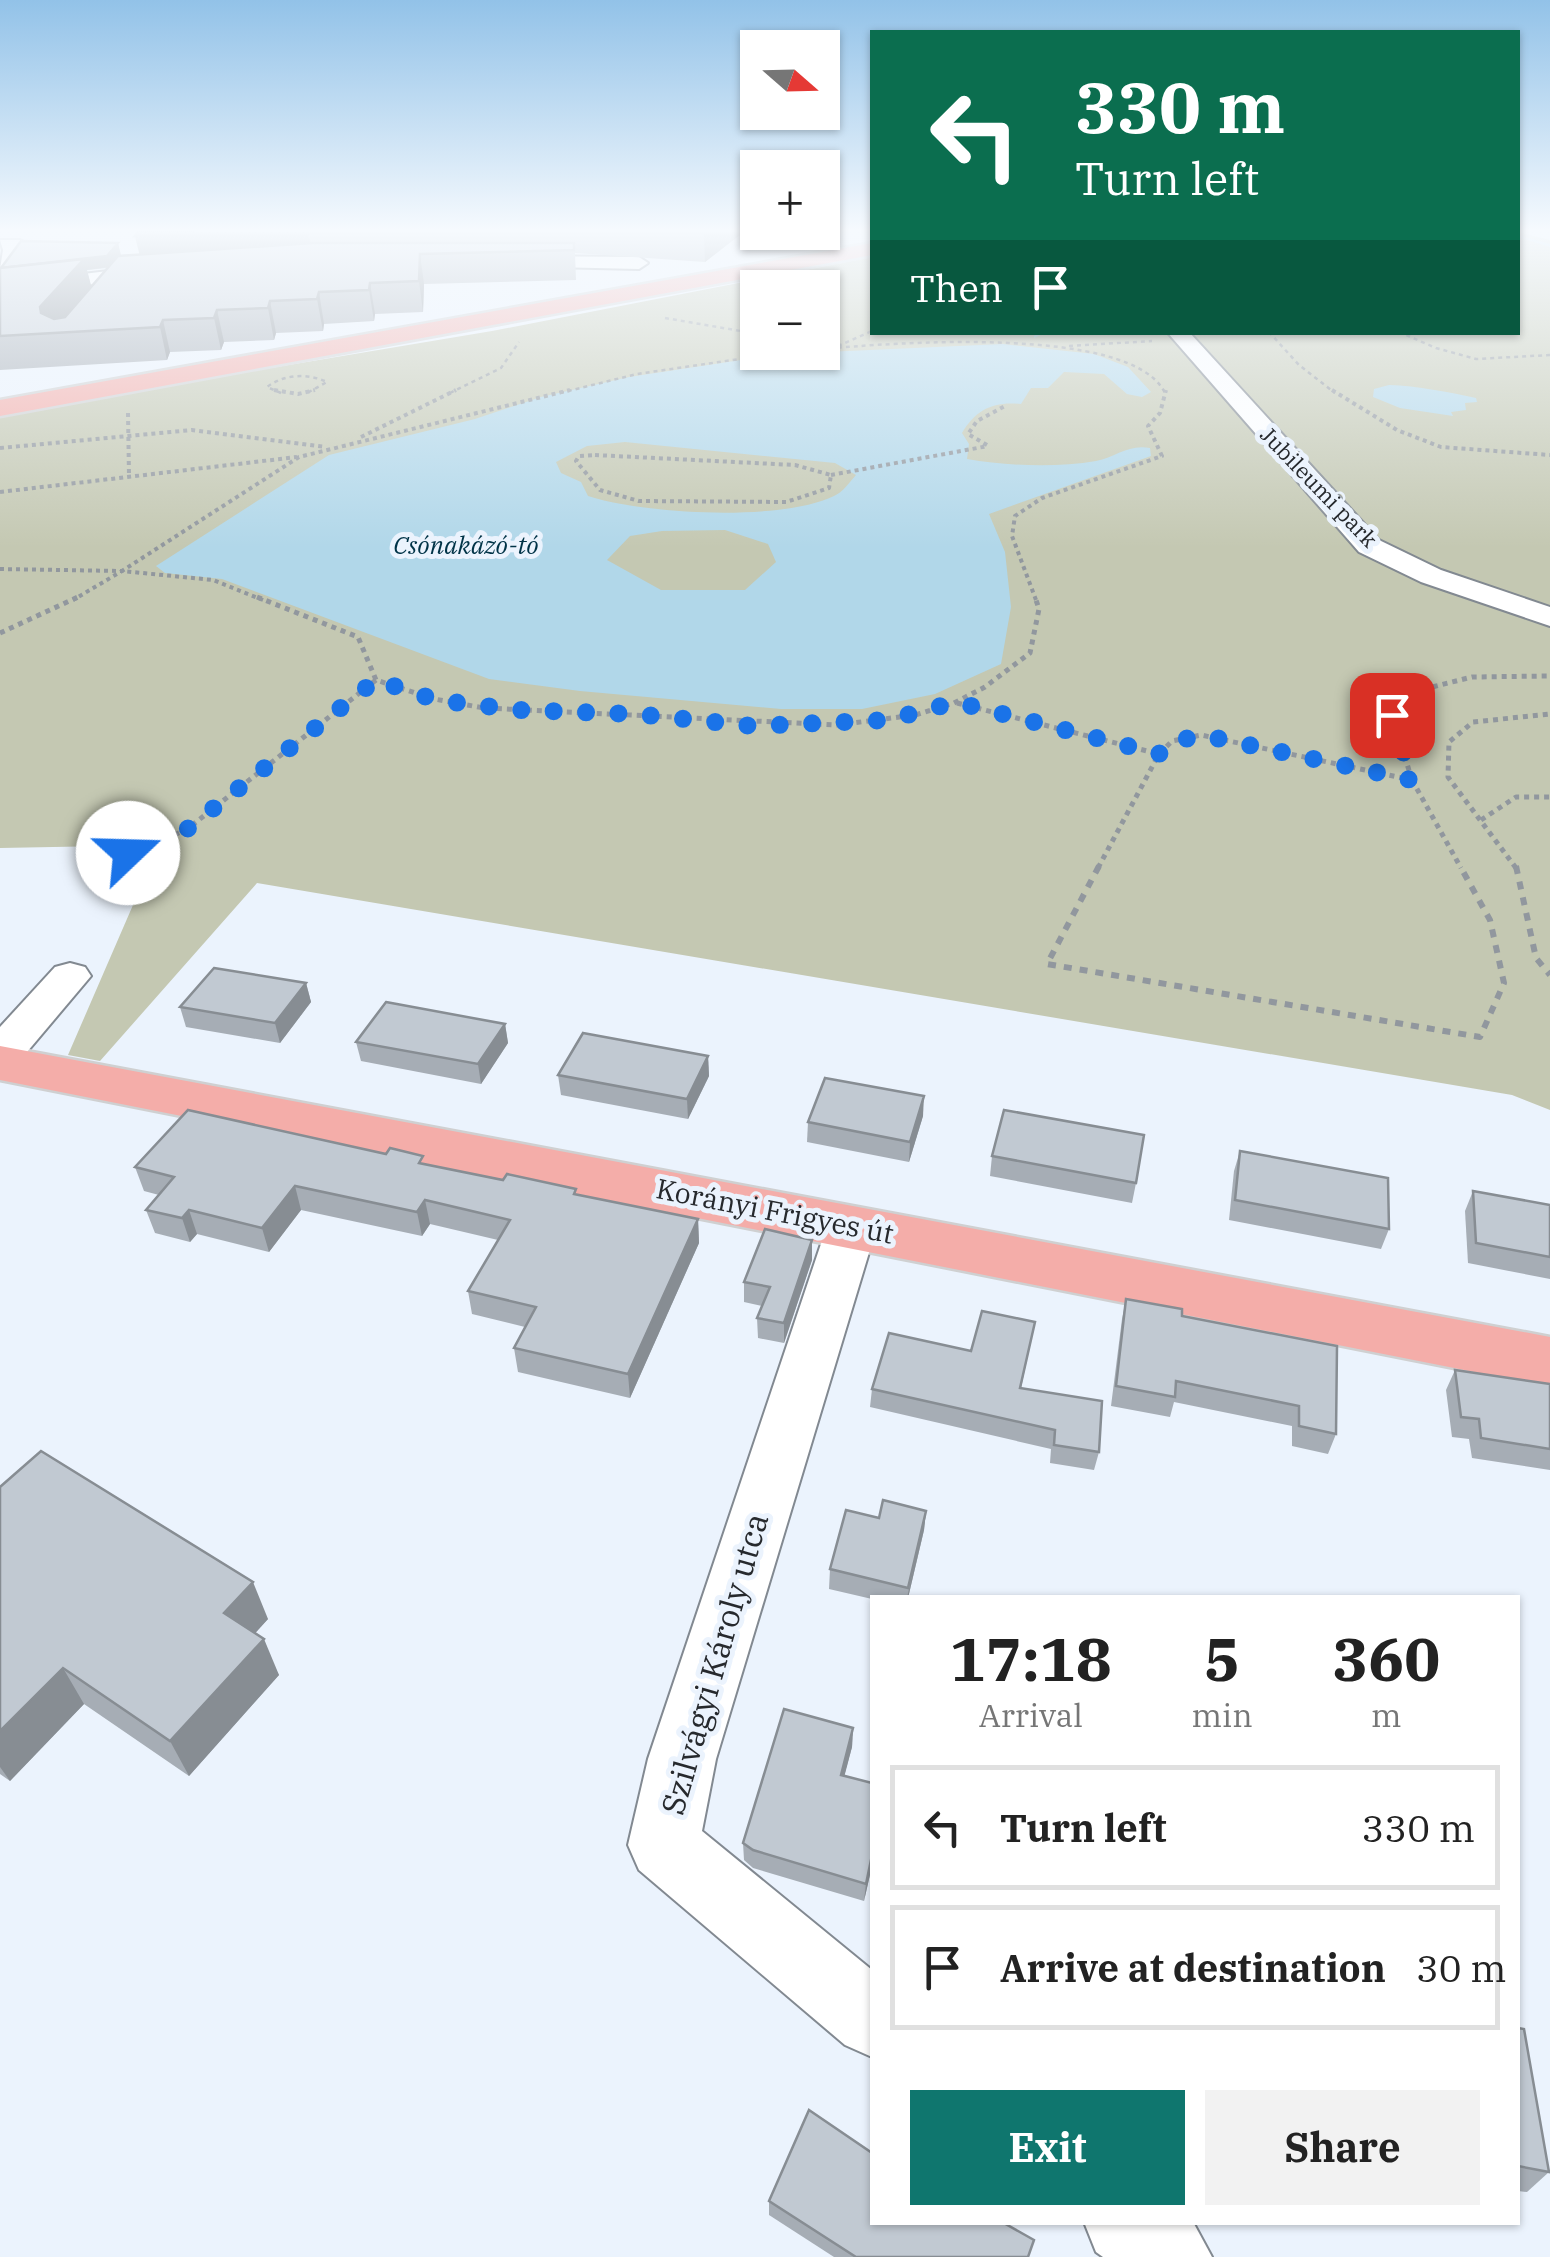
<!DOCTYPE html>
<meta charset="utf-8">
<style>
body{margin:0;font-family:"IBM Plex Serif",serif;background:#f2f2f2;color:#222;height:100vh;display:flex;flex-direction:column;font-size:38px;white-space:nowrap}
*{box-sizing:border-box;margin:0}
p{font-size:32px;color:#767676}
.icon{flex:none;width:55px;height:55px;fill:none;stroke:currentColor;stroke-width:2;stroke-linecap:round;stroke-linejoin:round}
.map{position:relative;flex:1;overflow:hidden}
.drawer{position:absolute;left:870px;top:1595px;width:650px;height:630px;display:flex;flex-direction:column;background:#fff;border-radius:0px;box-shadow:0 2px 8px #0004}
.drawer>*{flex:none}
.banner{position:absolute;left:870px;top:30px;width:650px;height:305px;border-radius:0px;box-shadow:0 2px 8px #0004;background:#0b6e4f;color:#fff;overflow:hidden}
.needle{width:65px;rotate:110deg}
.fabs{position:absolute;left:740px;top:30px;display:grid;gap:20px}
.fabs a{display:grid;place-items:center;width:100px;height:100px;border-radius:0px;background:#fff;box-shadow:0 2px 8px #0004;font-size:50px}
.pin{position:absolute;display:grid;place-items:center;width:85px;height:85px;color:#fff;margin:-42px;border-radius:20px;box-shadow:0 5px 15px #0006}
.me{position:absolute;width:110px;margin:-55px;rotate:69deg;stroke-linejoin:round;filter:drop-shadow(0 0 8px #0008)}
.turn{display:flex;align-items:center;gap:35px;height:210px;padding:0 40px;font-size:45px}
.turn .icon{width:130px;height:130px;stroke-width:2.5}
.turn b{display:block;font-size:70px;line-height:85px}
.then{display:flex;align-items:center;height:95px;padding:0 40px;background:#0003;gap:20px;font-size:38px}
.eta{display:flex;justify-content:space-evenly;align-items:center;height:170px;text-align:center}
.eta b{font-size:60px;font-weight:700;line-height:70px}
.cta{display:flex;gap:20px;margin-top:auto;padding:20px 40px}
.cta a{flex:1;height:115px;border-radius:0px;background:#0f766e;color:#fff;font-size:40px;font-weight:700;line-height:115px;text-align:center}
.cta a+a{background:#f2f2f2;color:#222}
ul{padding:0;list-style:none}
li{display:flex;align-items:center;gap:30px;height:125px;margin:0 20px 15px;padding:0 20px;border:5px solid #e0e0e0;border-radius:0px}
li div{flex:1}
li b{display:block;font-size:38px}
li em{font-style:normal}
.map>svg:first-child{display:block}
</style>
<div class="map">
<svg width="1550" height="2257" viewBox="0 0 1550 2257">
<rect width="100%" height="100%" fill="#ebf3fd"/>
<path fill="#c4c8b2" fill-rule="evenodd" d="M1518,232L1550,240V1110L1512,1095L257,883L100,1061L68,1055L159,845L0,848V413L492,331L872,257V332H1518ZM758,288H822V352H758Z"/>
<g fill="#b1d7e9" fill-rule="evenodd">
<path d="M1003,344L1094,354L1128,367L1151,392L1142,397L1127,394L1104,374L1064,372L1048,388H1031L1021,404C994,401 976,409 962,433L969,444L967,459C1007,466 1056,468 1096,461C1116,457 1128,444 1150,448L1151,456L989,514L1005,552L1011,607L1001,664L935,694L862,709H781L580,691L489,679L222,579L165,573L156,566L329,455L475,419L541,397L629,377L781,354ZM625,442L835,463L856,475C849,483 843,492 834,496C780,522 644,514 588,496L581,482L561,473L556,462L587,446ZM725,530L768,544L776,562L745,590H661L607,560L630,536L662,531Z"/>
<path d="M1389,385C1418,386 1448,392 1476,398L1477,402L1465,403L1466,410L1451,412L1453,416L1400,408L1373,397L1374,389Z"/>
</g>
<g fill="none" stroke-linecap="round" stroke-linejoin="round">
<g fill="#b1d7e9" fill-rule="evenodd">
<path d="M1518,235L1550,244V247L1518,237Z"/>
<path d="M1040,332H1047L1034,338V336Z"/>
</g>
<defs>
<g id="minor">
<path d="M0,240H20L29,245L0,269L3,250Z"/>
<path d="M513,256L639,257L648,263L639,269L506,266V258Z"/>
<path d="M166,264L173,266V274L0,296V284Z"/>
<path d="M1167,332H1189L1379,540L1441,570L1550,607V626L1421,582L1359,552Z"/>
<path d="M70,963L85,967L91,976L16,1065L0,1069V1027L55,967Z"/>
<path d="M852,1208L870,1213L877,1226L716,1759L702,1831L872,1970V2057L845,2045L639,1870L628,1845L648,1759L827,1226L834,1213Z"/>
<path d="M1084,2222H1193L1212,2257H1103L1096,2252Z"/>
</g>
<g id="major">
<path d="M872,243V255L0,416V400Z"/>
<path d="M0,1046L1550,1337V1387L0,1080Z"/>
</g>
</defs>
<use href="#minor" stroke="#828991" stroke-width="4"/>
<use href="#major" stroke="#cfd0d1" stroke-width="5"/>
<g stroke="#91979e" stroke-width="2.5" stroke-dasharray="4 4" stroke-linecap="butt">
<path d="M665,318L758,334"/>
<path d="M1269,332L1299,365L1335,393"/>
<path d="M1399,332L1436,348L1476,359L1550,355"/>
<path d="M838,346L872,331"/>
<path d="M1069,346L1152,341"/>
<path d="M822,349C891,343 1132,324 1165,393"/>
<path d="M281,393L267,387C284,374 308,373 327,382L307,393"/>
<path d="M450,393L501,368L519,342"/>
<path d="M560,393L637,374L787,352"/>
</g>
<g stroke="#91979e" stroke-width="4" stroke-dasharray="4 4" stroke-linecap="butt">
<path d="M274,390L298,394L315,390"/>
<path d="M1332,390L1397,430L1441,447L1550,455"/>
<path d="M128,413L129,476"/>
<path d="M361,437L456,390"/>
<path d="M987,445L968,434L977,421L1005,406"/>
<path d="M0,448L192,430L326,447"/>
<path d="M595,455L795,465L831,475L829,488L786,502L639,501L600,490L576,461L579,456Z"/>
<path d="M831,475L988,446"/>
<path d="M0,492L297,457"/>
<path d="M0,569L122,571L73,600"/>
<path d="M263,600L213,580L122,571L299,457L570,390"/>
<path d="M1036,600L1012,536L1015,516L1042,498L1162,456L1148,426L1160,413L1166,390"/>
</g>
<g stroke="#91979e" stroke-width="5" stroke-dasharray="5 5" stroke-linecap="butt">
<path d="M257,597L358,637L376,680L434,699L484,708L837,725L915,715L954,703L985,687L1030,653L1039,609L1035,597"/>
<path d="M0,633L78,597"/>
<path d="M957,703L1159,754"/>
<path d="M1412,780L1461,868"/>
<path d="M1412,780L1392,715L1412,692L1472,677L1550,676"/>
<path d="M1481,820L1516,797H1550"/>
<path d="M128,853L186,830L376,680"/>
<path d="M1098,868L1159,754L1172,741L1201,735L1412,780"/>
<path d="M1516,868L1448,777L1449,742L1473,722L1550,714"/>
</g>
<g stroke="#91979e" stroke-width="6" stroke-dasharray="8 8" stroke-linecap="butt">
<path d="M1099,866L1047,964L1480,1037L1504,983L1490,920L1460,866"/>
<path d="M1516,866L1536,958L1550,975"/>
</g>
<use href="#minor" fill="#fff" fill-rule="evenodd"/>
<use href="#major" fill="#f4ada9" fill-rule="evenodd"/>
</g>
<g fill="#a6adb5" fill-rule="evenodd">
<path d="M138,232H826L816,241L741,234L705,262L575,253L576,280L424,284L423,312L375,314L374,321L324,324L323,331L276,333L274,340L224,342L221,350L170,352L167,360L0,370V268L118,243L120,255L140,254L135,236ZM108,268L91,287L87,270Z"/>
<path d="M306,983L311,1002L280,1043L186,1027L180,1007Z"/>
<path d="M505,1024L508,1043L481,1084L361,1061L356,1042Z"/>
<path d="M708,1056L709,1076L688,1119L561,1095L558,1075Z"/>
<path d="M923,1116L909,1162L807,1142L808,1122Z"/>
<path d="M1240,1151L1389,1229L1381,1249L1229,1220L1234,1171Z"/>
<path d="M992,1156L1136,1183L1132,1203L990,1176Z"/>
<path d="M425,1164L698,1219L699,1243L630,1398L518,1372L514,1348L525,1327L472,1314L468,1291L498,1240L430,1224L422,1236L301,1210L269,1252L197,1234L190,1242L155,1233L146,1210L159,1195L144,1191L135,1167Z"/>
<path d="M1473,1191L1550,1205V1279L1468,1263L1465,1211Z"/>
<path d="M812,1260L784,1343L758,1338L757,1318L762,1306L744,1302V1282Z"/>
<path d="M1126,1299L1182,1316L1336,1434L1328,1454L1292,1446V1426L1174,1402L1170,1417L1111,1406L1122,1319Z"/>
<path d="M1035,1322L1021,1388L1099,1452L1094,1470L1050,1463L1051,1449L870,1407L872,1389L971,1351Z"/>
<path d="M1455,1370L1550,1384V1470L1472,1458L1469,1439L1452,1437L1446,1390Z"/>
<path d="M0,1487L268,1619L255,1633L279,1675L189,1776L84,1704L10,1781L0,1774Z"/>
<path d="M926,1511L924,1530L908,1598H872V1599L829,1589L830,1569L879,1518Z"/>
<path d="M853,1728L852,1747L844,1776L872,1783V1866L864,1901L753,1868L744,1860L743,1843Z"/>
<path d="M1518,2028L1549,2172L1527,2192L1518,2191Z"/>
<path d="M872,2153L1028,2257H834L769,2215V2201Z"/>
</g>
<g fill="#878d93">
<path d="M195,232H308L312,254L142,265L135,236Z"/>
<path d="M741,232V234L705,262L704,233Z"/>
<path d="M817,232H826L816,241Z"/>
<path d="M118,243L121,255L110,267L87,270L92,289L55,333H47L40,307L5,280Z"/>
<path d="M420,254L424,284L423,312L419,281Z"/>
<path d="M370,283L375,314L374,321L369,290Z"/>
<path d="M319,292L324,324L323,331L317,299Z"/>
<path d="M270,301L276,333L274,340L268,308Z"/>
<path d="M217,310L224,342L221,350L214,318Z"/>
<path d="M163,320L170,352L167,360L160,327Z"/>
<path d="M306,983L311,1002L280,1043L275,1023Z"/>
<path d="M505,1024L508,1043L481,1084L478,1064Z"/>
<path d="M708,1056L709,1076L688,1119L687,1099Z"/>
<path d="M924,1096L923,1116L909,1162L910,1142Z"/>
<path d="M295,1186L301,1210L269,1252L262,1228Z"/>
<path d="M425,1200L430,1224L422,1236L417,1212Z"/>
<path d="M189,1210L197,1234L190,1242L182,1218Z"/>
<path d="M698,1219L699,1243L630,1398L628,1374Z"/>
<path d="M812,1240V1260L784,1343V1323Z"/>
<path d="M926,1511L924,1530L908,1598H907Z"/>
<path d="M253,1582L268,1619L240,1650L224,1613Z"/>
<path d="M264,1639L279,1675L189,1776L170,1741Z"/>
<path d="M63,1668L84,1704L10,1781L0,1767V1731Z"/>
<path d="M853,1728L852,1747L840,1793L841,1775Z"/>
<path d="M872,1855V1866L864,1901L866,1884Z"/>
</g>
<g fill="#c1c9d2" stroke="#878d93" stroke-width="2.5">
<path d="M138,232H195L135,236Z"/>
<path d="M21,241L118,243L107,256L1,268Z"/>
<path d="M312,243H574V250L420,254L419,281L370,283L369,290L319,292L317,299L270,301L268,308L217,310L214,318L163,320L160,327L0,336V268L84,259L40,307L41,313L54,319L65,317L118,256Z"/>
<path d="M214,968L306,983L275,1023L180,1007Z"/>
<path d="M386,1002L505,1024L478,1064L356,1042Z"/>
<path d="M583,1033L708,1056L687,1099L558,1075Z"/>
<path d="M825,1078L924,1096L910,1142L808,1122Z"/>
<path d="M188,1110L386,1154L390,1148L423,1156L419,1163L503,1180L507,1174L576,1189L574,1194L698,1219L628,1374L514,1348L536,1307L468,1291L510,1220L425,1200L417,1212L295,1186L262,1228L189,1210L182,1218L146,1210L174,1177L135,1167Z"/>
<path d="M1004,1110L1144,1135L1136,1183L992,1156Z"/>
<path d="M1240,1151L1388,1178L1389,1229L1235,1200Z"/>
<path d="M1473,1191L1550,1205V1257L1476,1243Z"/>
<path d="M765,1229L812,1240L784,1323L757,1318L770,1287L744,1282Z"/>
<path d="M1126,1299L1182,1309V1316L1337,1346L1336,1434L1299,1426V1406L1176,1381L1175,1397L1116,1386Z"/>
<path d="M982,1311L1035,1322L1020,1388L1102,1401L1099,1452L1054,1445L1055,1430L872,1389L889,1333L971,1351Z"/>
<path d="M1455,1370L1550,1384V1449L1481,1438L1479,1419L1461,1417Z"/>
<path d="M41,1451L253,1582L224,1613L264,1639L170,1741L63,1668L0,1731V1487Z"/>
<path d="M883,1500L926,1511L908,1588L830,1569L846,1510L879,1518Z"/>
<path d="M784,1709L853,1728L841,1775L872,1783V1855L866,1884L753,1850L743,1843Z"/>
<path d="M1518,2028L1524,2029L1549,2172L1518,2166Z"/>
<path d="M809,2110L872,2153V2222H1002L1034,2240L1028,2257H856L769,2201Z"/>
</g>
<linearGradient id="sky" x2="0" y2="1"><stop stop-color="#92c2e8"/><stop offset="0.42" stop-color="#f6fafe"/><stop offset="1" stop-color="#f6fafe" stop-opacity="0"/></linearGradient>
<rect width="1550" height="548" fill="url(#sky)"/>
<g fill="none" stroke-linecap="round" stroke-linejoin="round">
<path stroke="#1a73e8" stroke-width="18" stroke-dasharray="0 32.4" d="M128,853L186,830L376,680L436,700L518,710L636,714L753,726L888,720L956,702L1159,754L1172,742L1202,735L1412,780L1392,715"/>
</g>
<g text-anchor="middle" stroke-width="10" stroke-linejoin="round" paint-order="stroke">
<g font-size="22" fill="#26292d" stroke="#ebf3fd">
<text transform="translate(1319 487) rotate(46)" y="8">Jubileumi park</text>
</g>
<g font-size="25" font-style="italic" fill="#003347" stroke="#ebf3fd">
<text x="466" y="554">Csónakázó-tó</text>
</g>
<g font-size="28" fill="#26292d" stroke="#ebf3fd">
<text transform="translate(775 1211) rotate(11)" y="10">Korányi Frigyes út</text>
</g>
<g font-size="32" fill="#26292d" stroke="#ebf3fd">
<text transform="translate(715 1664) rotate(-74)" y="11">Szilvágyi Károly utca</text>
</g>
</g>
</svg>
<div class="fabs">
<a><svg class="needle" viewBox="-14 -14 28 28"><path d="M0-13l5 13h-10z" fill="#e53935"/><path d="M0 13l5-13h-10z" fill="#767676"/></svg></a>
<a>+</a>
<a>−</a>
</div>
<div class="pin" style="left:1392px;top:715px;background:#d93025"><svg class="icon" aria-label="arrive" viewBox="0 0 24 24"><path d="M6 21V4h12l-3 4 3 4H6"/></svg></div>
<svg class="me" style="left:128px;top:853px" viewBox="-20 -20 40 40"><circle r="19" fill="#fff"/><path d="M0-13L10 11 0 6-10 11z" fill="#1a73e8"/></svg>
<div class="banner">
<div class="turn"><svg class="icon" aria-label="left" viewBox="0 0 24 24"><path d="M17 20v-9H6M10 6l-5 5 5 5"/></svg><div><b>330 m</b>Turn left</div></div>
<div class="then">Then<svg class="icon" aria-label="arrive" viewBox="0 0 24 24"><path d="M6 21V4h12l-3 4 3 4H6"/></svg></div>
</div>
<section class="drawer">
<div class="eta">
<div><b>17:18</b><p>Arrival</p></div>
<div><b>5</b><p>min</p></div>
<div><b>360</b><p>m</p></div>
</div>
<ul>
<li><svg class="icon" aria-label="left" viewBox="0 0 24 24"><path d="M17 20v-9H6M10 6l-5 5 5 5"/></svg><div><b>Turn left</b></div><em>330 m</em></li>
<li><svg class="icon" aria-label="arrive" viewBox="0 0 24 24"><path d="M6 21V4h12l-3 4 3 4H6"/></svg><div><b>Arrive at destination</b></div><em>30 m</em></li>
</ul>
<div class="cta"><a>Exit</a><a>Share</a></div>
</section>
</div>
